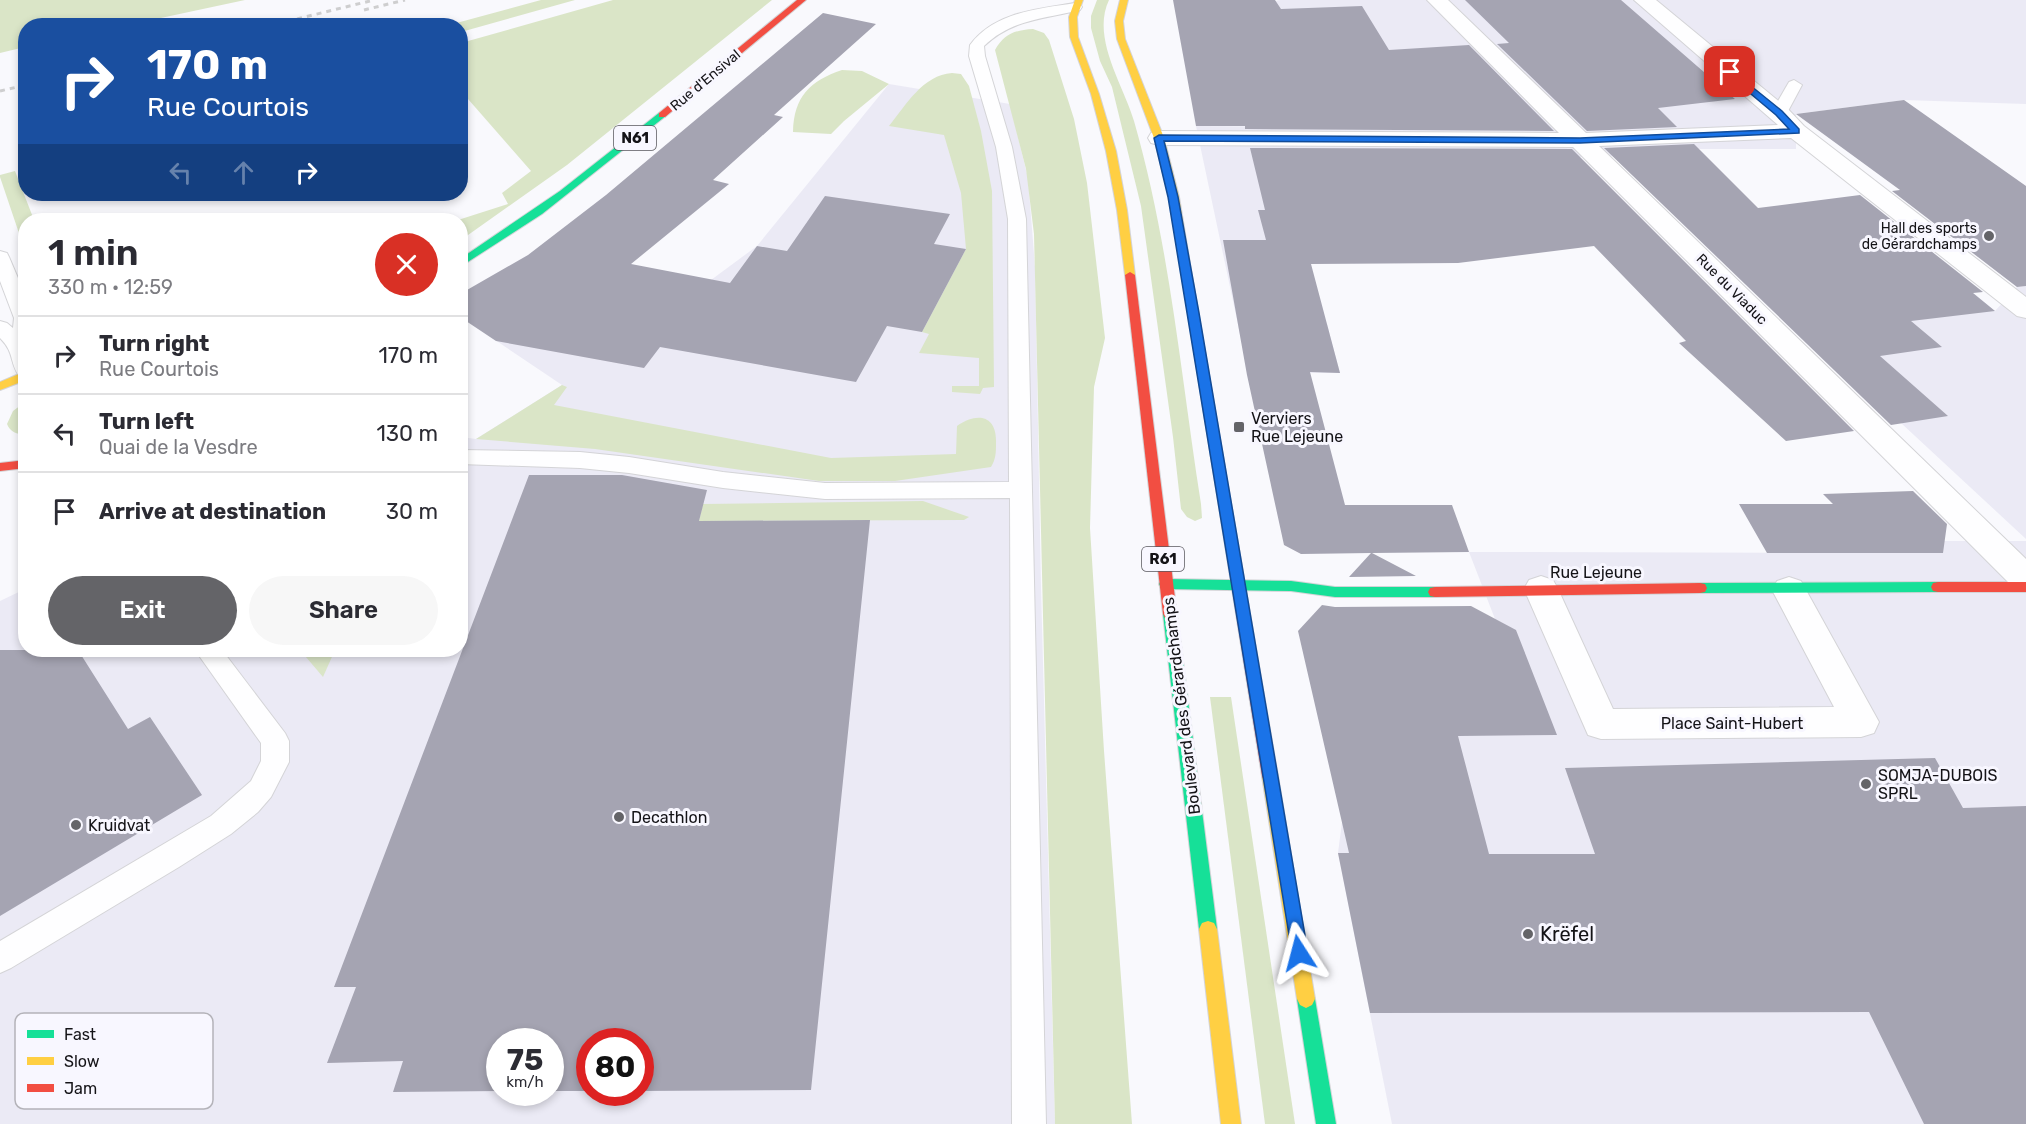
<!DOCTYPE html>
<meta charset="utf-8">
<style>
body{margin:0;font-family:Rubik,sans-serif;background:#f7f7f7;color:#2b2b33;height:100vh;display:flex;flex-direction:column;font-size:22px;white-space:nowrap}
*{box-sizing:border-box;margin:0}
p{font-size:20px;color:#7c7c81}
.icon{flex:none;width:33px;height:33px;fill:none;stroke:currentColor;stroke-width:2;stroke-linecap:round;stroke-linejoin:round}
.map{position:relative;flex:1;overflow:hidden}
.drawer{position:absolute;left:18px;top:213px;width:450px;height:444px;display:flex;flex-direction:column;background:#fff;border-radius:24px;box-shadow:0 3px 9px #0003}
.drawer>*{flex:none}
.top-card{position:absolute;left:18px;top:18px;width:450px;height:183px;border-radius:24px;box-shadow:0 3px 9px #0003;background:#1a4fa0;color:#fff;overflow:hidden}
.speed{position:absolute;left:486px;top:1028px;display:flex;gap:12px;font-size:30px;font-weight:700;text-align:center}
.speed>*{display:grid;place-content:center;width:78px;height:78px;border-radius:50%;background:#fff;box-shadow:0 3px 9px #0003;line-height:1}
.speed small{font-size:15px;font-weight:400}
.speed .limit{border:9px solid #d22;background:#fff;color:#111}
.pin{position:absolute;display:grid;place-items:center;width:51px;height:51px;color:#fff;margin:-26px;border-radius:12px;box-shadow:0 3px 9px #0006}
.me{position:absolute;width:66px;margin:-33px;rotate:351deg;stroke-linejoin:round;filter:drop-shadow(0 0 4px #0008)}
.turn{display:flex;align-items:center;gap:21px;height:126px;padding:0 30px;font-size:27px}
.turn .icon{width:78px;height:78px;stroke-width:2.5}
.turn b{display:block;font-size:42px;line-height:51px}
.lanes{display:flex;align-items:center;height:57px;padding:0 30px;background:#0003;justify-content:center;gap:30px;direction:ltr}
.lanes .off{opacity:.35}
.round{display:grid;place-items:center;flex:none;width:63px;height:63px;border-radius:32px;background:#f7f7f7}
.summary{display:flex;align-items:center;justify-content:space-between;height:102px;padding:0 30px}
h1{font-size:36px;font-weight:600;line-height:45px}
.primary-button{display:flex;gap:12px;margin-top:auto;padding:12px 30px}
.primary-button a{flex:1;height:69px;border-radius:36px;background:#646468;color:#fff;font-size:24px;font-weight:600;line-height:69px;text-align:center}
.primary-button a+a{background:#f7f7f7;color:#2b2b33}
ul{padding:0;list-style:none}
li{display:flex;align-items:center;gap:18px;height:78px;padding:0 30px;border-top:2px solid #e1e1e2}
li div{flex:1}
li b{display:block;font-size:22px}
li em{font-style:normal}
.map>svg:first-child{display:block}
</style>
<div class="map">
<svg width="2026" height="1124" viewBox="0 0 2026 1124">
<rect width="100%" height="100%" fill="#f9f9fd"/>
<g fill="#ebeaf5" fill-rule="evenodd">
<path d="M1280,0H2026V104L1904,100L1796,114V149H1699L1630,152L1627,156L1580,157L1283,262L1301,323L1327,324L1340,373L1248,372L1196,126L1324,127L1346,100L1275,1Z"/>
<path d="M889,84L1010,104L1028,178L1035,267L1041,587L1055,1124H0V601L25,589L26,650H460L461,437L476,439L562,385L461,317L620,271L711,280L757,246ZM500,1041H550V1092H500ZM590,1041H640V1092H590Z"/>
<path d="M1878,215L1995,311L2017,287L2026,286V539L1901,423L1766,230Z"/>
<path d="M1944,541H2026V1124H1392L1338,853L1342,822L1452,823L1432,735H1556L1516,631L1495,619L1469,552L1942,553Z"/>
</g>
<g fill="#dae5c7">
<path d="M0,0H245L128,25L26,26L25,47L0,53Z"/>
<path d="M541,0H575L461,32L460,26L449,25Z"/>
<path d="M613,0H772L567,165L461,240L460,220H458L508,204L502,193L531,171L461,91V43Z"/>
<path d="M1097,0H1109C1091,38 1123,84 1134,121C1170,246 1181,377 1201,504L1202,518L1195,521L1187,517L1181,509L1173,437L1141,206L1112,87L1100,61L1091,28V16Z"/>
<path d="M1033,29L1044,33L1049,40L1074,119L1087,183L1105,338L1094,387L1090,528L1104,751L1132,1124H1055L1034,234L1026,169L995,50C1004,34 1015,30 1033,29Z"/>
<path d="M842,70L862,71L889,84L844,121L831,134L793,132C794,96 810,81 842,70Z"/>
<path d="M952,73L961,74L969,86L981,131L992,191L994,387L983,388L980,394L952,392V386H979V358L919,353L929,334L922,332L966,249L961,193L944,135L889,126C906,105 923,75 952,73Z"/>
<path d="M15,171L34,220H26L25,251L0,177V175Z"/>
<path d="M562,385L567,387L554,405L831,458L956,454L957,426C977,412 997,415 996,443C996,452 996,459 991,467L895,481H819L595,449L476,439Z"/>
<path d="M25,402V435C17,434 10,432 7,424L13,411Z"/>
<path d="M923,501L969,517L964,520L699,521L703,504Z"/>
<path d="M300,650H335L323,677Z"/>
<path d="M1210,697H1231L1295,1124H1265Z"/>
</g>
<g fill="#a5a4b2">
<path d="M1173,0H1275L1281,9L1362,6L1389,50L1469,45L1554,131L1245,129V126H1196Z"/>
<path d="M1465,0H1621L1735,99L1658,108L1677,127L1587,131L1497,44L1509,43Z"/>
<path d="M823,13L876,24L774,115L783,117L713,180L729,184L631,264L730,283L757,246L787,251L825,196L950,214L934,244L966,249L922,332L887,326L856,382L660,347L644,368L496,341L460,317V294L528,255L606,195Z"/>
<path d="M1904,100L2026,186V286L2017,287L1892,191L1900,190L1796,114Z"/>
<path d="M1694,144L1758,208L1860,195L1983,292L1973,293L1995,311L1911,321L1942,347L1880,356L1948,416L1891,425L1604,148Z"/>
<path d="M1250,148L1572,149L1854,431L1786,441L1679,343L1686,341L1594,246L1458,263L1311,264L1340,373L1310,372L1345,505H1452L1469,552L1372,553L1416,576L1349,577L1371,553L1301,554L1284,545L1247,375L1223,240H1266L1258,210H1265Z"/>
<path d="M529,475H622L707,490L699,521L870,520L811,1090L640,1091V1041H590V1091H550V1041H500V1091L393,1092L403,1061L327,1063L356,987H334Z"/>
<path d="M1913,491L1947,524L1943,553H1767L1739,504H1833L1823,494Z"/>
<path d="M1322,605L1335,607L1471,606L1516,630L1557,735L1458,736L1489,854H1595L1565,768L1935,758L1963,808L2026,806V1124H1924L1869,1012L1370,1013L1338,853H1349L1298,631Z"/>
<path d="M0,650H78L128,729L150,717L202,795L0,916Z"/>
</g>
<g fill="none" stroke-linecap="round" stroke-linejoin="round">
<defs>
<g id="lane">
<path d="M1075,3L1080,4L1082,7L1080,10C1044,19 1012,19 984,46L985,56L1012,147L1026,219L1046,1124H1012L1010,498L825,499L723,488L629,473L580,468L460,464V450L580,452L629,457L723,472L825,483L1009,482L1008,219L996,147L969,56L970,45C994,12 1038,9 1075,3Z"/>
<path d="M1794,80L1802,85L1787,113L1785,116H1773L1771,113L1789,82Z"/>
<path d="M0,251L7,253L9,257L26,297V377L19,376C9,361 15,353 0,338V321L7,323L13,328L14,318L0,281Z"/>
<path d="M195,650H222L285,733L289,741V762L271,797L258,812L231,834L179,867L11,968L0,973V941L211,816L251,781L261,761V743Z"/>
</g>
<g id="street">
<path d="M1427,0H1448L1586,133L1778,125L1634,0H1656L1787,108L1804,126L2026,297V318L2017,316L1791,138L1599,146L2026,559V591L2014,588L1573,147L1159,145L1151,143L1148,138L1151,133L1159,131L1559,133Z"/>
<path d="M1541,576L1553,580L1558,589L1613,709L1834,707L1772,590L1777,581L1789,577L1801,581L1879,722L1874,733L1861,737L1601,739L1588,735L1524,589L1529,580Z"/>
</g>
<g id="fast">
<path d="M659,113L667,115L542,214L460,267V259L560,191Z"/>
<path d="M1166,579L1291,581L1335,587H1435L1440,588L1442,592L1440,596L1435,597H1335L1291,591L1166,589L1161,588L1159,584L1161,580Z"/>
<path d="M1938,582L1943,583L1945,587L1943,591L1938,592L1700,593L1695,592L1693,588L1695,584L1700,583Z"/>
<path d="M1170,609L1175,610L1177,614L1217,929L1214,935L1208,937L1202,935L1199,929L1163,614L1165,610Z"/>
<path d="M1306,990L1312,993L1315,999L1336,1124H1316L1297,999L1300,993Z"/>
</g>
<g id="slow">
<path d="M1075,0H1083L1077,17L1078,37L1099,94L1116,151L1127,210L1135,275L1130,278L1125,275L1117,210L1106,151L1091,94L1070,37L1069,17Z"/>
<path d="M1120,0H1128L1123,21L1125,39L1164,138L1179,197L1191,270L1190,272H1182L1181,270L1169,197L1154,138L1117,39L1115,21Z"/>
<path d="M26,371V380L0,390V382Z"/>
<path d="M1270,769L1276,771L1278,776L1315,999L1312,1005L1306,1008L1300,1005L1297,999L1262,776L1264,771Z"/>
<path d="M1208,921L1214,923L1217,929L1241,1124H1221L1199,929L1202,923Z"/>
</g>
<g id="jam">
<path d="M797,0H806L665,117H659V113Z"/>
<path d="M1186,267L1191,270L1278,776L1276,781L1270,783L1264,781L1262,776L1181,270Z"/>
<path d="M1130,272L1135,275L1177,614L1175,618H1165L1163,614L1125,275Z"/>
<path d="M26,460V468L0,471V463Z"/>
<path d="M1938,582H2026V592H1938L1933,591L1931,587L1933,583Z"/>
<path d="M1700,583L1705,584L1707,588L1705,592L1700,593L1435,597L1430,596L1428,592L1430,588L1435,587Z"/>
</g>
</defs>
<use href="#lane" stroke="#d4d4d7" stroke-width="2"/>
<use href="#street" stroke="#d4d4d7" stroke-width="2"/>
<use href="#fast" stroke="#d4d4d7" stroke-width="2"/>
<use href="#slow" stroke="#d4d4d7" stroke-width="2"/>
<use href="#jam" stroke="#d4d4d7" stroke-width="2"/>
<use href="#lane" fill="#fefeff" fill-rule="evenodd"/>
<use href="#street" fill="#fefeff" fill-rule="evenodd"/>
<use href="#fast" fill="#16e098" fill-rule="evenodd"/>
<use href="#slow" fill="#ffcf43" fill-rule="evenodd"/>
<use href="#jam" fill="#f24e42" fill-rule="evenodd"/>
<g stroke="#cececf" stroke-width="3" stroke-dasharray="5 5" stroke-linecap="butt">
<path d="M364,10L405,0"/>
<path d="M268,26L374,0"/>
<path d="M0,91L26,85"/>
</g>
</g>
<path fill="#1a73e8" stroke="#114b97" stroke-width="1.5" d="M1730,69L1782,111L1799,129V133L1580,143L1164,141L1178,197L1199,313L1308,953L1305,959L1299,961L1293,959L1168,197L1154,138L1159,135L1580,138L1789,129L1776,115L1727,74L1725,72Z"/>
<g fill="#646468" stroke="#f8f7ff" stroke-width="2">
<circle cx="1989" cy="236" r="6"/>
<rect x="1233" y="421" width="12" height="12" rx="3"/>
<circle cx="1866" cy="784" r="6"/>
<circle cx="619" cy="817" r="6"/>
<circle cx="76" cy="825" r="6"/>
<circle cx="1528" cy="934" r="6"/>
</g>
<g text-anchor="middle" stroke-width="6" stroke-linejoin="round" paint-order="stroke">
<g font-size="14" fill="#141317" stroke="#f8f7ff">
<text transform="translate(705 80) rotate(-40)" y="5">Rue d'Ensival</text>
<text transform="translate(1732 289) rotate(45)" y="5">Rue du Viaduc</text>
</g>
<g font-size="14" fill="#141317" stroke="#f8f7ff" text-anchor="end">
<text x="1977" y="233">Hall des sports<tspan x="1977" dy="16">de Gérardchamps</tspan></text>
</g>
<g fill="#f8f7ff" stroke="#58575d" stroke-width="1.5">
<rect x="614" y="126" width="42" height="24" rx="4.5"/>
<rect x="1142" y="547" width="42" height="24" rx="4.5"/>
</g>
<g font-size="15" font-weight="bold" fill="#141317">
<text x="635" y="143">N61</text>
<text x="1163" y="564">R61</text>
</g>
<g font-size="16" fill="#141317" stroke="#f8f7ff" text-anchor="start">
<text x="1251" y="424">Verviers<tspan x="1251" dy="18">Rue Lejeune</tspan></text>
<text x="1878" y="781">SOMJA-DUBOIS<tspan x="1878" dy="18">SPRL</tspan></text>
<text x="631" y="823">Decathlon</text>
<text x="88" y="831">Kruidvat</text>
</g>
<g font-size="16" fill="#141317" stroke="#f8f7ff">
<text x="1596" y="578">Rue Lejeune</text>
<text transform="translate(1181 706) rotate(-97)" y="6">Boulevard des Gérardchamps</text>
<text x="1732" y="729">Place Saint-Hubert</text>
</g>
<g font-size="20" fill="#141317" stroke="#f8f7ff" text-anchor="start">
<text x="1540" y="941">Krëfel</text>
</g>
</g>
<rect x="15" y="1013" width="198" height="96" rx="9" fill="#f8f7ff" stroke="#b4b3b9" stroke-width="1.5"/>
<rect x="27" y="1030" width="27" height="8" fill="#16e098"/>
<rect x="27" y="1057" width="27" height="8" fill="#ffcf43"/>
<rect x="27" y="1084" width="27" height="8" fill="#f24e42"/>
<g font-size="16" fill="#141317">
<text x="64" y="1040">Fast</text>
<text x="64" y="1067">Slow</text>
<text x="64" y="1094">Jam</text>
</g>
</svg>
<div class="speed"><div>75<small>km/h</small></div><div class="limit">80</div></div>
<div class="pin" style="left:1730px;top:72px;background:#d93025"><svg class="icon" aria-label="arrive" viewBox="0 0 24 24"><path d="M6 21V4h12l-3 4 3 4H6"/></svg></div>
<svg class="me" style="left:1299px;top:953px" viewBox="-20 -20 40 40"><path d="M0-17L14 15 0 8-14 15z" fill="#1a73e8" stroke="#fff" stroke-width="4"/></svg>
<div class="top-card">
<div class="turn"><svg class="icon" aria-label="right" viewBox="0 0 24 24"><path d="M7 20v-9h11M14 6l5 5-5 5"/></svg><div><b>170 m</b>Rue Courtois</div></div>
<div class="lanes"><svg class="icon off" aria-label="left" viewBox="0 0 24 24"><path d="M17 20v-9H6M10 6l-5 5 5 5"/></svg><svg class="icon off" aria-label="ahead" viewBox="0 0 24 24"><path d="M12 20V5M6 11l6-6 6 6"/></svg><svg class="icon" aria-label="right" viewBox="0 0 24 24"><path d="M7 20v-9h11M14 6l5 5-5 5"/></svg></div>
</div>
<section class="drawer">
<div class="summary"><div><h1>1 min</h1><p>330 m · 12:59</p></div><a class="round" style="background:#d93025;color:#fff"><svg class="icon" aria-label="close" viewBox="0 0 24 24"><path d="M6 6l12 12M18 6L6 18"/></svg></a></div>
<ul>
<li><svg class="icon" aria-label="right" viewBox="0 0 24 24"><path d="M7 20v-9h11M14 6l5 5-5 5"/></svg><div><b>Turn right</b><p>Rue Courtois</p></div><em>170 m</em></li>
<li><svg class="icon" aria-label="left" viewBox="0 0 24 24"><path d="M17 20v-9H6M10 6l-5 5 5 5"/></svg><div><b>Turn left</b><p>Quai de la Vesdre</p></div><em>130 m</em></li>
<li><svg class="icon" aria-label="arrive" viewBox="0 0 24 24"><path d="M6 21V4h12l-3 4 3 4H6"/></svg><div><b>Arrive at destination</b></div><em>30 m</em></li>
</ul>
<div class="primary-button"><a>Exit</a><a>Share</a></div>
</section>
</div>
